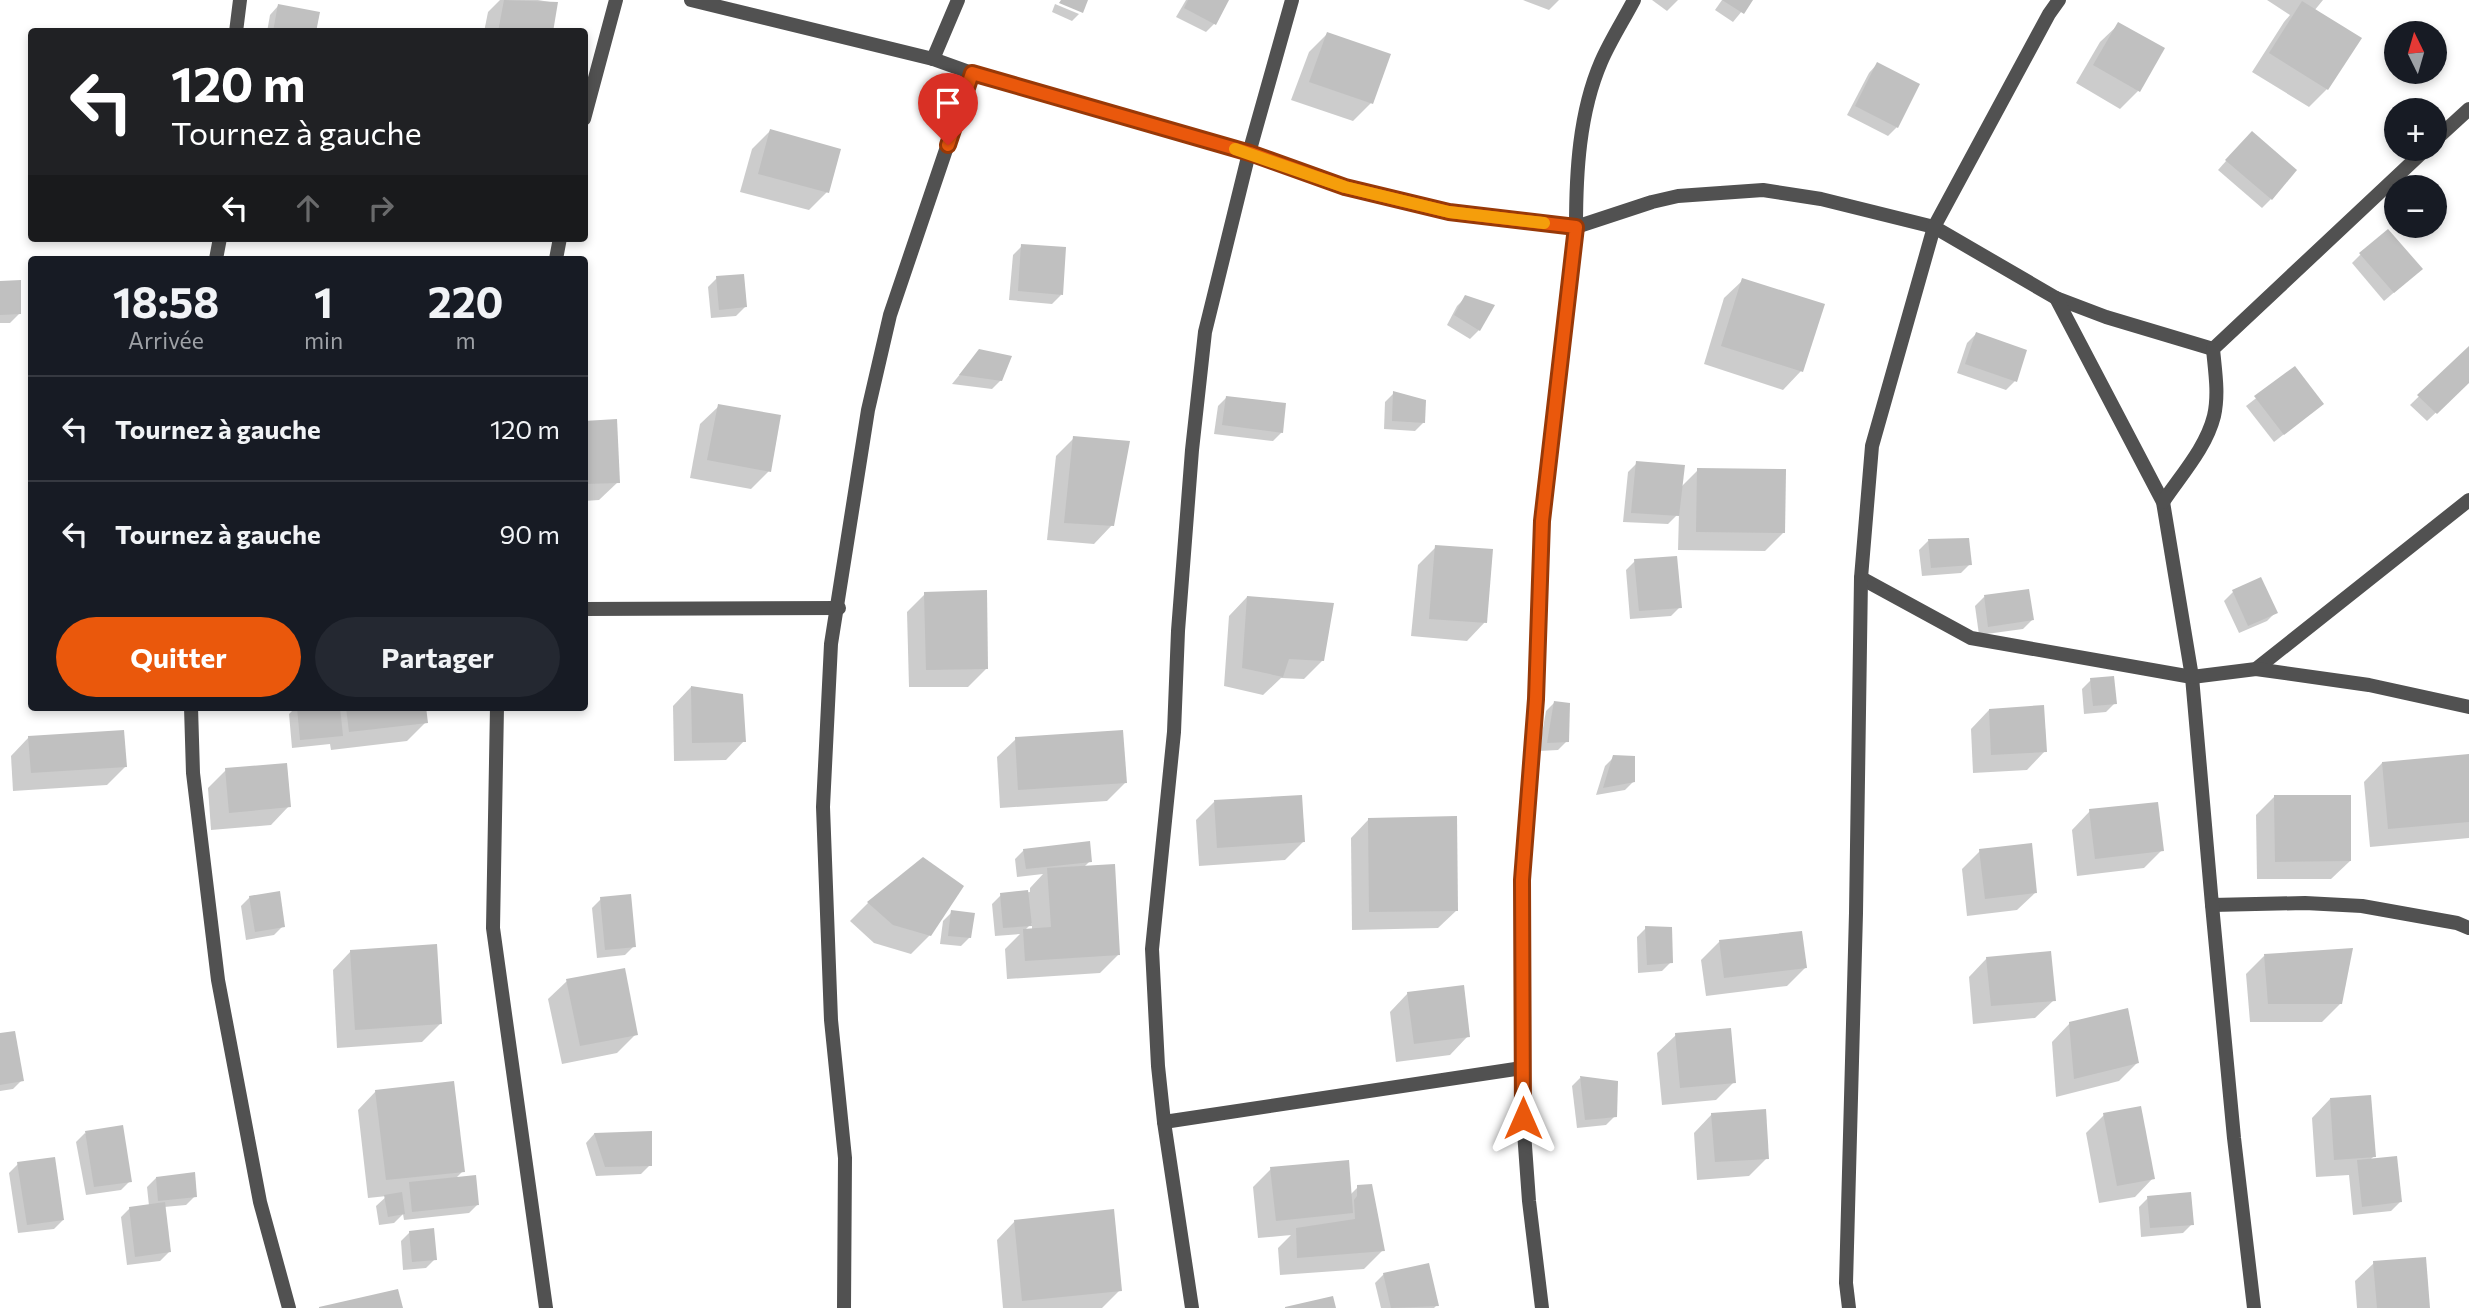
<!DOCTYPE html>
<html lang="fr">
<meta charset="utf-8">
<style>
body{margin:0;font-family:Commissioner,sans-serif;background:#242831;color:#f1f3f6;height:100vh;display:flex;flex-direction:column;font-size:26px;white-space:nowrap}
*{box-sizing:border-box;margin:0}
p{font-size:23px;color:#9ea1a6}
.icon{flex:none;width:38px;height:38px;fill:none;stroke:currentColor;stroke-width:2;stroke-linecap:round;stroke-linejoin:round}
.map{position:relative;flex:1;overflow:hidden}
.sheet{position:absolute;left:28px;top:256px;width:560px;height:455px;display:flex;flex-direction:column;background:#171b24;border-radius:7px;box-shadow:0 4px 10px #0003}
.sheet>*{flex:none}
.banner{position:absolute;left:28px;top:28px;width:560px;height:214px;border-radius:7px;box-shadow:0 4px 10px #0003;background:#202124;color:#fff;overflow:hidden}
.needle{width:46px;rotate:355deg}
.buttons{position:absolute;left:2384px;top:21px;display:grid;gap:14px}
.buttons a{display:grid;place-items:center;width:63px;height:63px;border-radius:50%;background:#171b24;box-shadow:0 4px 10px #0003;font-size:35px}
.pin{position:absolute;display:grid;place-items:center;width:60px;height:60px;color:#fff;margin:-72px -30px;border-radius:50% 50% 50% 0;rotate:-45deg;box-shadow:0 0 7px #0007}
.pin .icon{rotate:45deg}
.me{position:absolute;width:77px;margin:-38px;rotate:0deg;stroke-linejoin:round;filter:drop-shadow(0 0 5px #0008)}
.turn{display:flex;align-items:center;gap:24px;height:147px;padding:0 28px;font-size:32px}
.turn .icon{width:91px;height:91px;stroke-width:2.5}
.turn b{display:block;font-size:49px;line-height:60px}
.lanes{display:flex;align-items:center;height:66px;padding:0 28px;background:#0003;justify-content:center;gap:35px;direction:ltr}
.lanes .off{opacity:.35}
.eta{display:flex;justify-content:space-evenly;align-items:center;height:119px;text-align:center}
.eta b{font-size:42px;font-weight:700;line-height:49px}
.button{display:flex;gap:14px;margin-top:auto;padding:14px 28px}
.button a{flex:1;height:80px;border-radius:42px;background:#ea580c;color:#fff;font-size:28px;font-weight:700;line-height:80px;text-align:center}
.button a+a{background:#242831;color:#f1f3f6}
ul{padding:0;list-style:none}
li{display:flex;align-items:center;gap:21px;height:105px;padding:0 28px;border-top:2px solid #363941}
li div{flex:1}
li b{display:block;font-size:26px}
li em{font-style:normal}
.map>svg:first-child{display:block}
</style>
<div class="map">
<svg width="2469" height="1308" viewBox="0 0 2469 1308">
<rect width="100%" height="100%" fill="#fff"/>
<g fill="#0003" fill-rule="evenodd">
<path d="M500,0H538L556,3L551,32H484L488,12Z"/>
<path d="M1186,0H1227L1214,24L1206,32L1176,17Z"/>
<path d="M1523,0H1559L1549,10Z"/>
<path d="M1652,0H1678L1667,11Z"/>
<path d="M1722,0H1751L1733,22L1715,10Z"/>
<path d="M2267,0H2323L2314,11L2327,89L2309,107L2252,72L2284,22L2290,15Z"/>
<path d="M1055,4L1079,14L1072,21L1052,12Z"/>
<path d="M278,6L315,32H267L270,15Z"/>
<path d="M2119,24L2138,91L2120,109L2076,83L2100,42Z"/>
<path d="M1327,34L1371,103L1353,121L1291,100L1309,52Z"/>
<path d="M1877,64L1897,127L1888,136L1847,115L1869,73Z"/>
<path d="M770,131L827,192L809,210L740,192L752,149Z"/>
<path d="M2243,142L2271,199L2262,208L2218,170Z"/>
<path d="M1022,246L1061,295L1052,304L1009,300L1013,255Z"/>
<path d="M2361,254L2412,277L2384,301L2352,263Z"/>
<path d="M717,278L745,307L736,316L711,318L708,287Z"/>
<path d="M1743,280L1801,371L1783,390L1704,364L1724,298Z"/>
<path d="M0,282L19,314L10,323H0Z"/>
<path d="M1466,297L1479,330L1470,339L1447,325L1457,306Z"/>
<path d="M1976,334L2015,381L2006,390L1957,373L1967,343Z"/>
<path d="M2468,349L2469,381L2427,421L2410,405Z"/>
<path d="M979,351L1001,380L992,389L952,384Z"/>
<path d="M2295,368L2322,404L2274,442L2246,406Z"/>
<path d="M1394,393L1424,422L1415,431L1384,429L1385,402Z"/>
<path d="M1227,397L1282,432L1273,441L1214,434L1218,406Z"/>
<path d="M719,406L769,471L751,489L690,478L700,424Z"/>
<path d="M584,423L618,482L599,500L584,501Z"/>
<path d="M1074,438L1112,525L1094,544L1047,540L1056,456Z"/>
<path d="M1637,463L1681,487L1698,470L1783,533L1765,551L1678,550L1679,513L1668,524L1623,522L1628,472Z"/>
<path d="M1928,541L1970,564L1961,573L1922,576L1919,550Z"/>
<path d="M1436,547L1485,622L1467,641L1411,636L1418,565Z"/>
<path d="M1635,561L1680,607L1671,616L1630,619L1626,570Z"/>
<path d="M2233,592L2276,612L2267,621L2239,633L2224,601Z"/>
<path d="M925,594L987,668L968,687H909L907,612Z"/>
<path d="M1247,597L1323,660L1304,679L1281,678L1263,695L1224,686L1229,616Z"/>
<path d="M1984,597L2032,620L2023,629L1979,635L1975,606Z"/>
<path d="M2091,680L2115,703L2106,712L2084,714L2082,689Z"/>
<path d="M691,687L744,741L726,760L674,761L673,706Z"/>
<path d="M1555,702L1567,741L1558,750L1539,751L1546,711Z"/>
<path d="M296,707H424L426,722L407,741L331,750L330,744L292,748L289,714Z"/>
<path d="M1989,710L2045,751L2027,770L1973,773L1971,729Z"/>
<path d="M29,737L125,767L107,785L13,791L11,756Z"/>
<path d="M1016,739L1125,783L1107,801L1000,808L997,757Z"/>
<path d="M2469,756V838L2370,847L2364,782L2382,763Z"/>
<path d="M1614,757L1634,781L1625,790L1596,795L1605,766Z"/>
<path d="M226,770L289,806L271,825L211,830L208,788Z"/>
<path d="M2274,797L2350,861L2331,879H2257L2256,815Z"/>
<path d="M1214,802L1303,842L1285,860L1199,866L1196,820Z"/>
<path d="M2090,811L2162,850L2144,868L2077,876L2072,830Z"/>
<path d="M1369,819L1457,910L1438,928L1352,930L1351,838Z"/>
<path d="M1024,850L1090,861L1084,867L1118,955L1100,973L1007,979L1005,949L1020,934L995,936L992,904L1001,895L1030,892V888L1043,874L1017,877L1015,859ZM1032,923V930L1024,931Z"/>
<path d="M1980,851L2036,892L2017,910L1967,916L1962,869Z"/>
<path d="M923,859L930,935L911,954L874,943L850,921L868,903Z"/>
<path d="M250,897L283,926L274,935L246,940L241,906Z"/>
<path d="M601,899L634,946L625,955L597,958L592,908Z"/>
<path d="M952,912L970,937L961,946L940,944L943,921Z"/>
<path d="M1646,928L1671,962L1662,971L1638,973L1637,937Z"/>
<path d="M1719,942L1805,968L1787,986L1706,996L1701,960Z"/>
<path d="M351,951L440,1024L422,1042L337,1048L333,970Z"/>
<path d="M2264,956L2341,1003L2322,1022H2250L2246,974Z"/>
<path d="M1987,958L2054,1000L2035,1018L1973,1024L1969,977Z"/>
<path d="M567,981L636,1034L617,1053L562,1064L548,999Z"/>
<path d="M1408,993L1468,1036L1450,1055L1396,1062L1390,1012Z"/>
<path d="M2070,1023L2137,1063L2119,1081L2056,1097L2052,1042Z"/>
<path d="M0,1035L22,1080L13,1089L0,1091Z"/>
<path d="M1676,1035L1734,1082L1716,1100L1662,1105L1657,1053Z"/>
<path d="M1580,1078L1615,1116L1606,1125L1577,1128L1572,1086Z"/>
<path d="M376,1091L463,1171L455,1179L478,1204L469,1213L404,1220L403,1214L394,1223L379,1225L376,1206L387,1196L368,1198L358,1110Z"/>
<path d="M2330,1099L2374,1156L2369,1161L2400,1202L2391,1211L2353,1215L2349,1175L2316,1177L2312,1118Z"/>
<path d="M1712,1114L1767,1158L1749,1176L1697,1180L1694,1133Z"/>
<path d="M2104,1115L2153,1178L2135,1197L2099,1203L2086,1133Z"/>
<path d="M85,1133L130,1181L121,1190L86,1195L76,1142Z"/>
<path d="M650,1133V1165L641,1174L596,1176L586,1143L594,1134Z"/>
<path d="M18,1164L63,1220L54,1229L18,1233L9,1173Z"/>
<path d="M1271,1169L1350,1195L1358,1187L1383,1250L1364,1269L1280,1275L1278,1248L1291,1235L1258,1238L1253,1187Z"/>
<path d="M156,1178L195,1196L186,1205L164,1207L169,1252L160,1261L127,1265L121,1217L130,1208L149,1206L147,1187Z"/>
<path d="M2148,1198L2192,1224L2183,1233L2141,1237L2139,1207Z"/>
<path d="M1015,1221L1120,1290L1102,1308H1003L997,1240Z"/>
<path d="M410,1232L435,1259L426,1268L403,1270L401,1241Z"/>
<path d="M2374,1263L2428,1308H2357L2355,1281Z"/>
<path d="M1384,1274L1437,1305L1434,1308H1381L1375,1283Z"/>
</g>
<g fill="#c0c0c0">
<path d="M504,0L558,2L553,32H498Z"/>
<path d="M1061,0H1088L1083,13L1059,3Z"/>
<path d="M1188,0H1229L1216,25L1184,8Z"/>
<path d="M1722,0H1753L1744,14Z"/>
<path d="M2302,1L2362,38L2328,90L2269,53Z"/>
<path d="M278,4L320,12L316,32H273Z"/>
<path d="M2118,22L2165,48L2140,92L2093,65Z"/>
<path d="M1327,32L1391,54L1373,104L1309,82Z"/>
<path d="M1877,62L1920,84L1898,128L1855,106Z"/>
<path d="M770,129L841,149L829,193L758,174Z"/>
<path d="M2252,131L2297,170L2272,200L2225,160Z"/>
<path d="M2388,229L2423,269L2394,293L2359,253Z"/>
<path d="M1021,244L1066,247L1063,295L1018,291Z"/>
<path d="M744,274L747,307L719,310L716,276Z"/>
<path d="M1742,278L1825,304L1803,372L1721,346Z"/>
<path d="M21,280V314L0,315V281Z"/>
<path d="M1465,295L1495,305L1480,331L1454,315Z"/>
<path d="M1976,332L2027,350L2017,382L1965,364Z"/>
<path d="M2469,346V383L2437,414L2417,395Z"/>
<path d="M979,349L1012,356L1002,381L959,375Z"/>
<path d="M2295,366L2324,404L2284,435L2254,396Z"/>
<path d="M1393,391L1426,400L1425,423L1392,421Z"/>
<path d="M1226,396L1286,403L1283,433L1222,425Z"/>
<path d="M718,404L781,415L771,472L707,460Z"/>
<path d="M617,419L620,483L584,484V421Z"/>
<path d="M1073,436L1130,441L1114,526L1064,523Z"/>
<path d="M1636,461L1685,465L1679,516L1631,513Z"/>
<path d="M1697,468L1786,469L1785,533L1696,532Z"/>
<path d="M1969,538L1972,565L1931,568L1928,539Z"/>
<path d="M1435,545L1493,549L1487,623L1429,619Z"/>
<path d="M1677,556L1682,608L1639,611L1634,559Z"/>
<path d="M2261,577L2278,613L2248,626L2232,590Z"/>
<path d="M2029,589L2034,620L1988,627L1984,595Z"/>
<path d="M987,590L988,669L926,670L924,592Z"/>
<path d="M1247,596L1334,603L1324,661L1289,659L1283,677L1242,668Z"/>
<path d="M2114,676L2117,704L2093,706L2090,678Z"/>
<path d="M691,686L743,694L746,742L692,743Z"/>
<path d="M1554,701L1570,703L1569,742L1547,743Z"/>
<path d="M2044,705L2047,752L1991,755L1989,709Z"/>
<path d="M297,707H340L343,736L300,740Z"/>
<path d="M346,707H426L428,723L349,732Z"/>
<path d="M124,730L127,767L31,773L28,736Z"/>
<path d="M1123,730L1127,783L1018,790L1015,737Z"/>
<path d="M2469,754V822L2388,829L2382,762Z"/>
<path d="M1613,755L1635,756V782L1603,788Z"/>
<path d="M287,763L291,807L229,813L225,768Z"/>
<path d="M1302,795L1305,842L1217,848L1214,800Z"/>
<path d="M2274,795H2351V861L2275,862Z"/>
<path d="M2158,802L2164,851L2095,859L2089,809Z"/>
<path d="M1457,816L1458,911L1369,912L1368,818Z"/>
<path d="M1090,841L1092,862L1026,869L1023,849Z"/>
<path d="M2032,843L2037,893L1985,899L1979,849Z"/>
<path d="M923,857L964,886L931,936L893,925L867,902Z"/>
<path d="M1115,864L1120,955L1025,961L1023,929L1051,927L1047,868Z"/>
<path d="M1028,890L1032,926L1003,928L1000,893Z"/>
<path d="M280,891L285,927L255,932L249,896Z"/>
<path d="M631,894L636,947L605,950L600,897Z"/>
<path d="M951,910L975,913L971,938L948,936Z"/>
<path d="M1645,926L1672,927L1673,963L1647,965Z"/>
<path d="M1802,931L1807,968L1724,978L1719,940Z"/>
<path d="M437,944L442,1024L355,1030L350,950Z"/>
<path d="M2353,948L2342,1004H2268L2264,954Z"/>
<path d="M2051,951L2056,1001L1991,1006L1986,957Z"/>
<path d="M625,968L638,1035L580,1046L566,979Z"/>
<path d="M1464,985L1470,1037L1414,1044L1407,992Z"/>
<path d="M2128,1008L2139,1063L2074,1079L2069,1022Z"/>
<path d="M1731,1028L1736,1083L1680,1088L1675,1033Z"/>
<path d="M15,1031L24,1081L0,1085V1033Z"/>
<path d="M1580,1076L1618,1081L1617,1117L1585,1120Z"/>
<path d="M454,1081L465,1172L386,1180L375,1090Z"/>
<path d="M2371,1095L2376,1157L2334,1160L2330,1098Z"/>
<path d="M2141,1106L2155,1179L2117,1186L2103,1113Z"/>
<path d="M1766,1109L1769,1159L1715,1162L1711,1113Z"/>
<path d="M123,1125L132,1182L94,1187L85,1131Z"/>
<path d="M652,1131V1166L605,1167L594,1133Z"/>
<path d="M2397,1156L2402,1202L2362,1207L2357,1160Z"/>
<path d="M55,1157L64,1220L27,1225L17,1162Z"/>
<path d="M1349,1160L1353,1213L1276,1221L1270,1167Z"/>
<path d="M195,1172L197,1197L158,1201L156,1177Z"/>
<path d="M476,1175L479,1205L412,1212L409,1182Z"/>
<path d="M1372,1184L1385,1251L1297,1258L1296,1228L1355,1219L1354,1200L1357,1196V1185Z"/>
<path d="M402,1192L405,1214L388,1217L384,1195Z"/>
<path d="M2191,1192L2194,1225L2150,1228L2147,1196Z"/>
<path d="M165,1202L171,1252L135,1257L129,1207Z"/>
<path d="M1114,1209L1122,1291L1022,1301L1014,1220Z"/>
<path d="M434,1228L437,1260L412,1262L409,1231Z"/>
<path d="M2426,1257L2430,1308H2377L2373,1261Z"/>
<path d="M1429,1263L1439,1306L1391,1308L1383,1273Z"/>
<path d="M398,1289L403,1308H319V1307Z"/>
<path d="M1333,1296L1336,1308H1285V1307Z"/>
</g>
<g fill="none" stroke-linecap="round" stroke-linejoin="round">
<g stroke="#515151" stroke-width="14">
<path d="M691,0L933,59L972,73L1249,153L1345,187L1449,212L1576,227L1652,202L1678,196L1763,190L1821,199L1934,227L2056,298L2106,317L2213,349"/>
<path d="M236,32L240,0"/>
<path d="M933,59L958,0"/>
<path d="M584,119L616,0"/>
<path d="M2434,141L2469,109"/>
<path d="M216,259L220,238"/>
<path d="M556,259L560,238"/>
<path d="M2056,298L2163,502L2192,677L2212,905L2305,903L2362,906L2457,923L2469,928"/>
<path d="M2163,502C2181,475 2206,448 2214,416C2219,394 2215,371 2213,349L2426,149"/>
<path d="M1861,578L1971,638L2192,677L2256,669L2469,500"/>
<path d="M584,609L839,608"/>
<path d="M2256,669L2369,685L2469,707"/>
<path d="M191,707L193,773L218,980L260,1202L289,1308"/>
<path d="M497,707L493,928L546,1308"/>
<path d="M2212,905L2234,1138L2254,1308"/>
<path d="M1164,1122L1522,1068"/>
<path d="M844,1308L845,1158L831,1020L823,807L831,644L868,410L890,315L972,73"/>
<path d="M1192,1308L1164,1122L1158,1066L1152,949L1174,732L1178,631L1192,450L1205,332L1249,153L1292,0"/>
<path d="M1542,1308L1529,1201L1523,1118L1522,880L1536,699L1542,521L1576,227C1576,173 1579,113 1601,62C1610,41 1623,21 1634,0"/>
<path d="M1849,1308L1846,1283L1856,913L1861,578L1872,446L1934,227L2049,14L2059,0"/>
</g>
</g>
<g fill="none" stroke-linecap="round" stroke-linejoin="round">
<defs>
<path id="route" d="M948,145L972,73L1250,153L1345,187L1449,212L1576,227L1542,521L1536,699L1522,880L1523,1118"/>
</defs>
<use href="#route" stroke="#983908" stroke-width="18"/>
<use href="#route" stroke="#ea580c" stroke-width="12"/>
<path stroke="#f59e0b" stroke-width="12" d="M1235,149L1345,187L1449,212L1544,223"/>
</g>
</svg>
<div class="buttons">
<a><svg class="needle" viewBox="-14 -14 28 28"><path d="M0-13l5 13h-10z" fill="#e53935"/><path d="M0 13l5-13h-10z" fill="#9ea1a6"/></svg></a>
<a>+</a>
<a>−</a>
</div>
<div class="pin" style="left:948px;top:145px;background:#d93025"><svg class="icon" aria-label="arrive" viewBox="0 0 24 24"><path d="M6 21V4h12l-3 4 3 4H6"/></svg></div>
<svg class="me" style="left:1523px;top:1118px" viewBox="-20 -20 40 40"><path d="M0-17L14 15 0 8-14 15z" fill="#ea580c" stroke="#fff" stroke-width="4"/></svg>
<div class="banner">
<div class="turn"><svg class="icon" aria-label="left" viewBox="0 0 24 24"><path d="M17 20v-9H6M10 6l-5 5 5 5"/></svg><div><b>120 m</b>Tournez à gauche</div></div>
<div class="lanes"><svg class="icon" aria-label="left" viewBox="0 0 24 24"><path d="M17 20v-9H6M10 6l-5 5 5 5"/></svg><svg class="icon off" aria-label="ahead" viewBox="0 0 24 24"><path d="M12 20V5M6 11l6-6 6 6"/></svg><svg class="icon off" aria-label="right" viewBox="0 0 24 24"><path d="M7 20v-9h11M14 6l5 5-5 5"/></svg></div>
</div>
<section class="sheet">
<div class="eta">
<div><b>18:58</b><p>Arrivée</p></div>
<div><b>1</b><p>min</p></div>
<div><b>220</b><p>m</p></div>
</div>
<ul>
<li><svg class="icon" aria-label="left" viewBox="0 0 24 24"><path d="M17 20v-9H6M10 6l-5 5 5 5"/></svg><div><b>Tournez à gauche</b></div><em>120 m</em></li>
<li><svg class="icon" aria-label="left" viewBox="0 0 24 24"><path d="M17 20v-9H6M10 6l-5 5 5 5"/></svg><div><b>Tournez à gauche</b></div><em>90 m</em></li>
</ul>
<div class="button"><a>Quitter</a><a>Partager</a></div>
</section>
</div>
